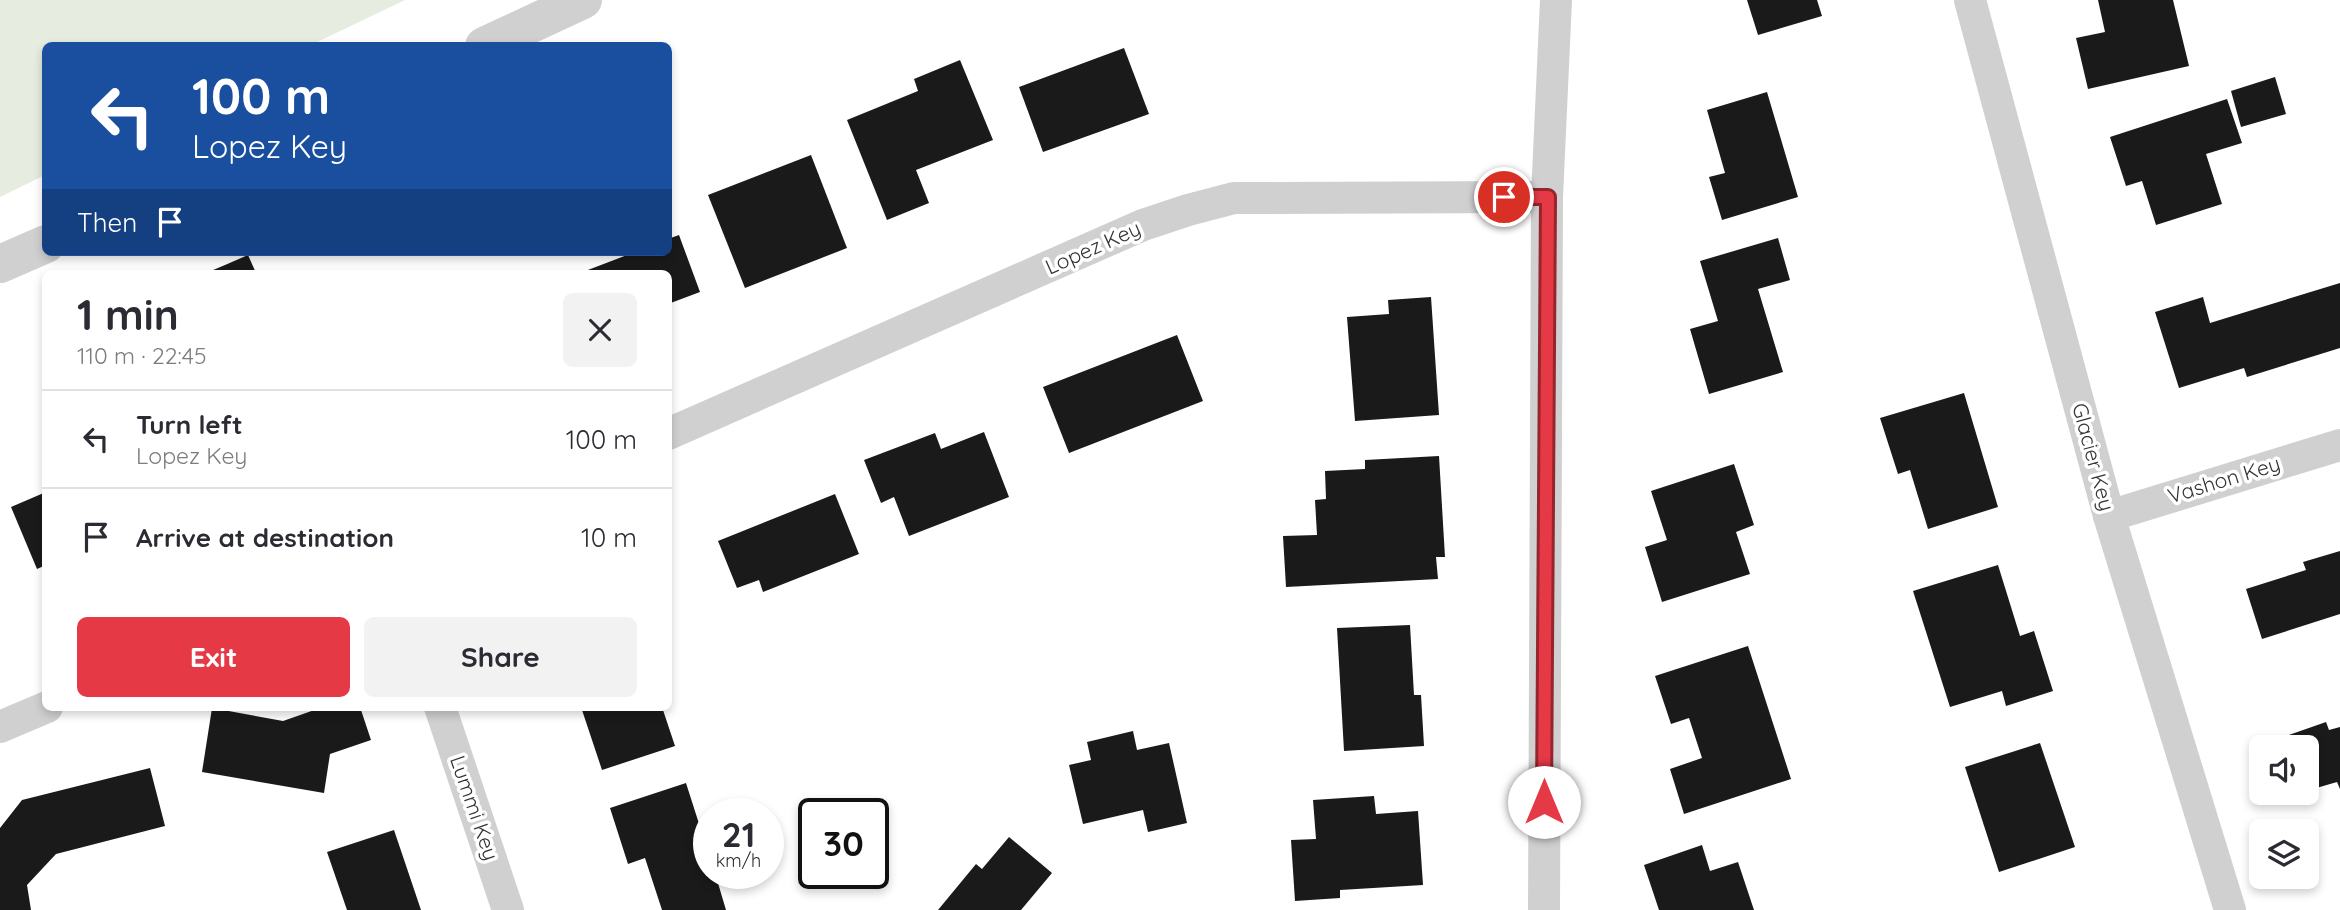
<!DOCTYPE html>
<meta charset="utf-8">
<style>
body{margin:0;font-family:Quicksand,sans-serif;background:#f2f2f3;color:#2b2b33;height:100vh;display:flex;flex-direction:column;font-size:26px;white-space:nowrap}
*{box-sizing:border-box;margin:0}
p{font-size:23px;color:#7c7c81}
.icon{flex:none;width:38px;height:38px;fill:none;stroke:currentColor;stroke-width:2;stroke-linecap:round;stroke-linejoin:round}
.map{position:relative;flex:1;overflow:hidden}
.drawer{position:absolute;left:42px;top:270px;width:630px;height:441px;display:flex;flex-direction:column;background:#fff;border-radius:10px;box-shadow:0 4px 10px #0003}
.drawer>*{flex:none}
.banner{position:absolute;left:42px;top:42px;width:630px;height:214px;border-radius:10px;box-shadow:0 4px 10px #0003;background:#1a4fa0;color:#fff;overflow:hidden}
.fabs{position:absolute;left:2249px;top:735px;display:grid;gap:14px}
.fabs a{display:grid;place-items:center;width:70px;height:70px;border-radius:10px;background:#fff;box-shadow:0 4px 10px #0003;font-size:35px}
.speed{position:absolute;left:693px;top:798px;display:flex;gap:14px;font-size:35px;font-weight:700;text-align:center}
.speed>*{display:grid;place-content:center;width:91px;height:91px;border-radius:50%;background:#fff;box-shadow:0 4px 10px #0003;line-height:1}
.speed small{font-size:18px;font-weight:400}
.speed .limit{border:4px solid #111;border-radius:10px;background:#fff;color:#111}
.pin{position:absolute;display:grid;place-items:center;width:60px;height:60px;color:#fff;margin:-30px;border:4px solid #fff;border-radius:50%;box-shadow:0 2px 7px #0007}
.me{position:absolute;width:77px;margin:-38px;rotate:0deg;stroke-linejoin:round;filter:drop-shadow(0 0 5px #0008)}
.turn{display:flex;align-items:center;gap:24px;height:147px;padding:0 35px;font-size:32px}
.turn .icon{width:91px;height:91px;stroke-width:2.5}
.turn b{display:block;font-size:49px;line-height:60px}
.then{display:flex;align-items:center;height:66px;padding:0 35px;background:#0003;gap:14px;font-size:26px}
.round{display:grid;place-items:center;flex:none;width:74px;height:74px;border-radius:10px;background:#f2f2f3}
.headline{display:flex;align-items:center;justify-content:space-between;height:119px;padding:0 35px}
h1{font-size:42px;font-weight:700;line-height:52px}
.button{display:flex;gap:14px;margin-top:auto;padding:14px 35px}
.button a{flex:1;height:80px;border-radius:10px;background:#e63946;color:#fff;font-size:28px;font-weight:700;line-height:80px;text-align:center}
.button a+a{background:#f2f2f3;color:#2b2b33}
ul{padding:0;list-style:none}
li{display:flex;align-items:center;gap:21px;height:98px;padding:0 35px;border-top:2px solid #e1e1e2}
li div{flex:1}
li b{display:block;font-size:26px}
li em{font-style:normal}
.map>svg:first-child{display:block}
</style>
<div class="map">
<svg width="2340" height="910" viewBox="0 0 2340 910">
<rect width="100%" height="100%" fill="#fff"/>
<path fill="#e6ecdf" d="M0,0H405L311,45L46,46L45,175L0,197Z"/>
<g fill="#1a1a1a">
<path d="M1747,0H1817L1822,16L1758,35Z"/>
<path d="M2098,0H2173L2189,66L2088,89L2076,38L2105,32Z"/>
<path d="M1124,48L1149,114L1043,152L1019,87Z"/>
<path d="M960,60L993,140L916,170L929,203L887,220L847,120L918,91L914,79Z"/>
<path d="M2275,77L2286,114L2241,127L2231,91Z"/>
<path d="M1767,92L1798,197L1722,220L1709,177L1725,173L1707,110Z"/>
<path d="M2227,99L2242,143L2206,154L2222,204L2156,225L2142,181L2126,186L2110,137Z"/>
<path d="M811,155L847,248L745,288L708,195Z"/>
<path d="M679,235L700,292L668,304V273H580L635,252H668V239Z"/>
<path d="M1778,238L1790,280L1758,289L1783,372L1709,394L1690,329L1718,321L1700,261Z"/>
<path d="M248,255L256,273H206L225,265Z"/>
<path d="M2340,283V348L2247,377L2244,368L2179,388L2155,312L2203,297L2210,323Z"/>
<path d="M1431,297L1439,415L1355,421L1347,317L1389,314L1388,300Z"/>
<path d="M1177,335L1203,401L1069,453L1043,387Z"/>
<path d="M1964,393L1998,507L1928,529L1910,470L1898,474L1880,418Z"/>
<path d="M984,432L1009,497L909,536L894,497L881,503L864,460L935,433L941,449Z"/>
<path d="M1439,456L1445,557H1436L1438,579L1286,587L1283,536L1317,535L1315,500L1326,499L1325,471L1365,469V460Z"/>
<path d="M1734,464L1754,525L1736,532L1750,574L1662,602L1645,547L1667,540L1651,491Z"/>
<path d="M46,492V565L37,569L11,507Z"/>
<path d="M835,494L859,554L763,592L759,580L737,588L718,541Z"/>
<path d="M2340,551V614L2262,639L2246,589L2306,570L2303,562Z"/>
<path d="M1998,565L2020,636L2034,631L2053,691L2006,706L2002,691L1950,707L1913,591Z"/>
<path d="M1410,625L1414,695H1421L1424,746L1344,751L1337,628Z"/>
<path d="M1748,646L1791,779L1684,814L1670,769L1702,758L1689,718L1671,724L1655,676Z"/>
<path d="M323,707H360L371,740L330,754L324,793L202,772L212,708L283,721Z"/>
<path d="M581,707H662L675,746L602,770Z"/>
<path d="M2326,722L2329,730L2340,727V789L2337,782L2306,791V747H2283L2280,738Z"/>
<path d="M1133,731L1137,750L1169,743L1187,823L1148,832L1143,810L1083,824L1069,765L1091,760L1087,742Z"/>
<path d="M2040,743L2075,847L1999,872L1965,767Z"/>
<path d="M150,768L165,826L56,854L27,885L31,910H0V828L22,800Z"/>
<path d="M686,783L709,855V873H715L726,910H662L645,858L628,864L610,808Z"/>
<path d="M1374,796L1376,814L1418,811L1423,885L1340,890V898L1295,901L1291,840L1316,839L1313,800Z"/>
<path d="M394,830L421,910H347L327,852Z"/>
<path d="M1009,837L1052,873L1021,910H938L976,864L982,869Z"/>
<path d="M1702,845L1710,871L1738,862L1754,910H1659L1644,865Z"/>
</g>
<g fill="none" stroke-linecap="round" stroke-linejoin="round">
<g stroke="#d0d0d0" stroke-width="32">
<path d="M1970,0L2109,516L2230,910"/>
<path d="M668,434L1143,225L1188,210L1234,198L1547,197"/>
<path d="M2109,516L2340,445"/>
<path d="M440,707L508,910"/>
<path d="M0,727L47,707"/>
<path d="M1544,910L1547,197L1556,0"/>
</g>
<g stroke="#d0d0d0" stroke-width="38">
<path d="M484,46L583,0"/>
<path d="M0,264L46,244"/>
</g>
</g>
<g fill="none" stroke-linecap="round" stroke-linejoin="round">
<defs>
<path id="route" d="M1504,197H1548L1544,802"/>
</defs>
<use href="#route" stroke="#96252e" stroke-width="18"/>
<use href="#route" stroke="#e63946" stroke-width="12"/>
</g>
<g text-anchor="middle" stroke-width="7" stroke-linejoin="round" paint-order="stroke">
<g font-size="21" fill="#333" stroke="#fff">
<text transform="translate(1093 248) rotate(-24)" y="7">Lopez Key</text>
<text transform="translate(2093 457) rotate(75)" y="7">Glacier Key</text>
<text transform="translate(2224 480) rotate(-17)" y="7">Vashon Key</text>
<text transform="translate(474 808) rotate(71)" y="7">Lummi Key</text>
</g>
</g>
</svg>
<div class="fabs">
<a><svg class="icon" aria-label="sound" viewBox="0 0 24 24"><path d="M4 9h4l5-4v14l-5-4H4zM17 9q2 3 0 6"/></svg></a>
<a><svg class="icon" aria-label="layers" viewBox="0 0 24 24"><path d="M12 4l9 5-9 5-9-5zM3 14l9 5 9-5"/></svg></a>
</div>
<div class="speed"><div>21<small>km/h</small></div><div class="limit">30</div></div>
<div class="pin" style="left:1504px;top:197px;background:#d93025"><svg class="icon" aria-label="arrive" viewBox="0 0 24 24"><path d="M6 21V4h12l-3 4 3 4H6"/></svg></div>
<svg class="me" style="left:1544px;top:802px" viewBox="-20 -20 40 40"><circle r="19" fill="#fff"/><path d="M0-13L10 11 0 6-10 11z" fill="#e63946"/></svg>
<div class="banner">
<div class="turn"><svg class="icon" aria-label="left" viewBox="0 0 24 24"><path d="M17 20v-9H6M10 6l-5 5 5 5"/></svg><div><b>100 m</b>Lopez Key</div></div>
<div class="then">Then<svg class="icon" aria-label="arrive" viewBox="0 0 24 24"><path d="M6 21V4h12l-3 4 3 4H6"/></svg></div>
</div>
<section class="drawer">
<div class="headline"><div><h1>1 min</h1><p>110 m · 22:45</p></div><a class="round"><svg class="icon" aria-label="close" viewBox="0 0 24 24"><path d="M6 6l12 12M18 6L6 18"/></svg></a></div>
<ul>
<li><svg class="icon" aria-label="left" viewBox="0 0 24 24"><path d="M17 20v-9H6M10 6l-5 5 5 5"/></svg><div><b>Turn left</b><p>Lopez Key</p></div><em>100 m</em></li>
<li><svg class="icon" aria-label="arrive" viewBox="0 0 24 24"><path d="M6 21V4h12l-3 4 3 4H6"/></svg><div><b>Arrive at destination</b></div><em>10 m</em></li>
</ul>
<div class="button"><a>Exit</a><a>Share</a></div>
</section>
</div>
